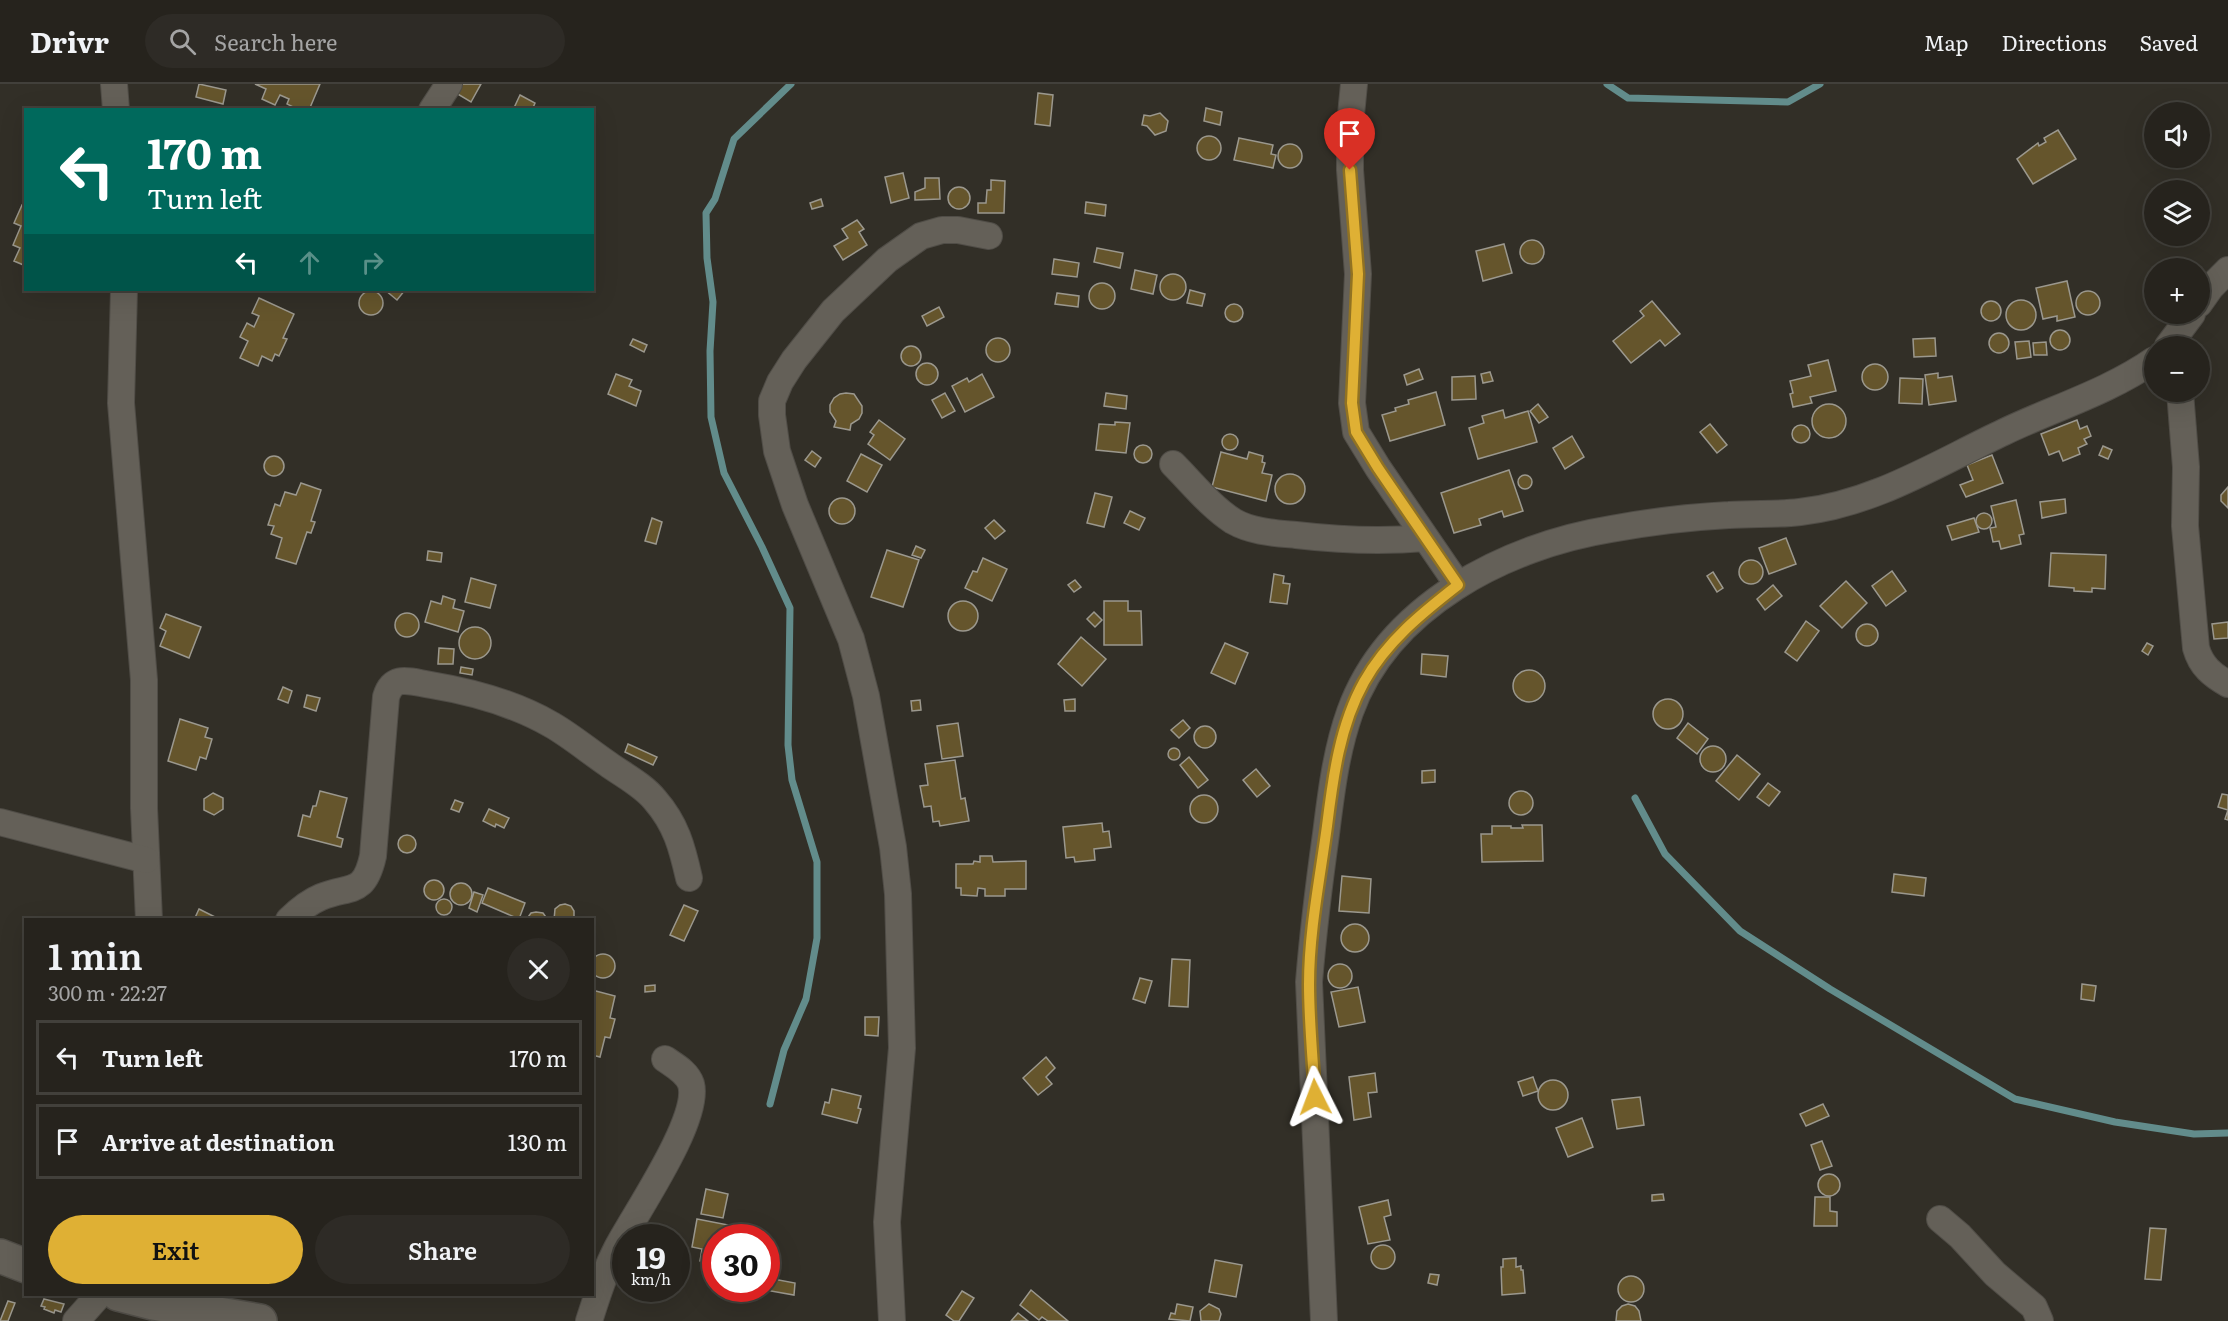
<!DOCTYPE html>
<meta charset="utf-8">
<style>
body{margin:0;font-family:Literata,serif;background:#2e2b26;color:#f1f3f6;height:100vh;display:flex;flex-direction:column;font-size:22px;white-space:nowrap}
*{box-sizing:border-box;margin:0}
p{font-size:20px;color:#a4a4a4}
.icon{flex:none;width:33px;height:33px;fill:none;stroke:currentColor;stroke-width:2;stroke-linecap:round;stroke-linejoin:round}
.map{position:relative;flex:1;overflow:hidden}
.side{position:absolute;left:24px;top:834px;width:570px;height:378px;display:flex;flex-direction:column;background:#26231d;border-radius:0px;box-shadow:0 6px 24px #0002,0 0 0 2px #42403b}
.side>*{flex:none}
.banner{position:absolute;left:24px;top:24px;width:570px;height:183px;border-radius:0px;box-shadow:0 6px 24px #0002,0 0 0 2px #42403b;background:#00695c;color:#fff;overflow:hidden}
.buttons{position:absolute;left:2144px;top:18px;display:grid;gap:12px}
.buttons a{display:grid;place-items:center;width:66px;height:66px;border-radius:50%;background:#26231d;box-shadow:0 6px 24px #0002,0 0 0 2px #42403b;font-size:30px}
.speed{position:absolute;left:612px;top:1140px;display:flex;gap:12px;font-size:30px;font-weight:700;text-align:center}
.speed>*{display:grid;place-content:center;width:78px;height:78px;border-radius:50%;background:#26231d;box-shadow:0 6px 24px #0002,0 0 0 2px #42403b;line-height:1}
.speed small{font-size:15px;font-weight:400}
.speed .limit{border:9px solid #d22;background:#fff;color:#111}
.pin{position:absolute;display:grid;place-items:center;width:51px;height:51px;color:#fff;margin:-62px -26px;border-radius:50% 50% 50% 0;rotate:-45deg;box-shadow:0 0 6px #0007}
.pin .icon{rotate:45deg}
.me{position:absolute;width:66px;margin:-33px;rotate:357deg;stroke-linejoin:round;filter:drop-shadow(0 0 4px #0008)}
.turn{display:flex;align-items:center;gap:21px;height:126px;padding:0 24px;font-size:27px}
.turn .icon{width:78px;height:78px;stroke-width:2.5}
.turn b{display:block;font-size:42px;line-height:51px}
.lanes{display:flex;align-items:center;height:57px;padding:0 24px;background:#0003;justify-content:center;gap:30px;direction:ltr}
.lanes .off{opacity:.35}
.round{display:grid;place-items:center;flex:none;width:63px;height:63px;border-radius:32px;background:#2e2b26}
.headline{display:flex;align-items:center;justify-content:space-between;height:102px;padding:0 24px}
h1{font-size:36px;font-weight:600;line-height:45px}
.cta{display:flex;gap:12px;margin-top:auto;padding:12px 24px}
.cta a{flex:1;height:69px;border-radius:36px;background:#dfb034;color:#111;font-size:24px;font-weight:600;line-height:69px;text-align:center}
.cta a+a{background:#2e2b26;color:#f1f3f6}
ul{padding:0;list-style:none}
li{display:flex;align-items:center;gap:18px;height:75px;margin:0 12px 9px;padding:0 12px;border:3px solid #42403b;border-radius:0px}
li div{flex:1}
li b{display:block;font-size:22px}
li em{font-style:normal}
header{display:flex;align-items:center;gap:36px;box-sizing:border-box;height:84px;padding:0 30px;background:#26231d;border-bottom:2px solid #42403b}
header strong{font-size:28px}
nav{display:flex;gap:33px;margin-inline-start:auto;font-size:21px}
.search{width:420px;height:54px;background:#2e2b26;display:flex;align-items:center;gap:15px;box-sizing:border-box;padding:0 21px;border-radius:33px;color:#a4a4a4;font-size:22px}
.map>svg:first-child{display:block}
</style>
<header>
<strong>Drivr</strong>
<div class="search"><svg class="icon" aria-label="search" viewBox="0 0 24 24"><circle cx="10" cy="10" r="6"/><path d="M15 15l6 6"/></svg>Search here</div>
<nav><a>Map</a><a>Directions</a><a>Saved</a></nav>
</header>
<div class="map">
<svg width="2228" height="1237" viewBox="0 0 2228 1237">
<rect width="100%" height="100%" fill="#322f27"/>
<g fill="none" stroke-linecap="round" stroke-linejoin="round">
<g stroke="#628c8b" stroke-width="7">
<path d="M1607,0L1628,14L1788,18L1820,0"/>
<path d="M1635,714L1665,770L1740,847L1830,905L2015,1015L2115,1038L2194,1050L2228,1049"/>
<path d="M770,1020L784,966L806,915L817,854V778L792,696L788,661L790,524L762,463L724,389L711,333L710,267L713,218L707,174L706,129L715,115L734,55L791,0"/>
</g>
</g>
<g fill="#65552c" stroke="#9b988e" stroke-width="1.5">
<path d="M199,0L226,6L223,20L196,13Z"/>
<path d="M255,0H320L309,26H299L287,20L289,15L280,11L275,21L262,15L266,5Z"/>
<path d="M455,0H481L471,18L451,6Z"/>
<path d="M1038,9L1053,11L1050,42L1035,40Z"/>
<path d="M520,11L535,19L532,26H513Z"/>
<path d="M1206,24L1222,28L1220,41L1204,37Z"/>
<path d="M1160,29L1168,37L1166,47L1155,51L1147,42L1142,41L1144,31L1150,32Z"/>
<path d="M2058,46L2076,75L2033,100L2017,75L2038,59L2039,62L2046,58L2044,54Z"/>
<circle cx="1209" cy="64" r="12"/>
<path d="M1239,54L1273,61L1271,70L1276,71L1273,84L1234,76Z"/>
<circle cx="1290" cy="72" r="12"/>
<path d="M903,89L909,114L891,119L885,93Z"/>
<path d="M925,94H939L940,115L915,116V108L925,104Z"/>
<path d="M991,96L1005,97L1004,129H978V119H986L987,106H991Z"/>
<circle cx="959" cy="114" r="11"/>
<path d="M821,115L823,122L812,125L810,119Z"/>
<path d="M1086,118L1106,121L1105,132L1085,129Z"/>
<path d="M22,121L26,123V182L14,177L20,164L13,161L21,142L14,139Z"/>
<path d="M857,136L864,145L859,148L867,161L843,176L834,162L848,154L842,145Z"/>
<circle cx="1532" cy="168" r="12"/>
<path d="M1504,160L1512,189L1483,197L1476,167Z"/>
<path d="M1097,164L1123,169L1120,184L1094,178Z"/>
<path d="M1054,175L1079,179L1077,193L1052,190Z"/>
<path d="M1135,186L1157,191L1153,210L1131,205Z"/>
<circle cx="1173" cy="203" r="13"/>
<path d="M2067,197L2075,233L2057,237V232L2043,235L2036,204Z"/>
<circle cx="1102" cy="212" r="13"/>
<path d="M385,206H405L397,216Z"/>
<path d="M1190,206L1205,210L1202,222L1187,219Z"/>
<circle cx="2088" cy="219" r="12"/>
<circle cx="371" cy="219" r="12"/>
<path d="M1057,209L1079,212L1078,223L1055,220Z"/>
<path d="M259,214L294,230L283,254L287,255L279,272L275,270L272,277L262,272L258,282L240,274L248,257L240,253L247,239L254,243L259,232L252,229Z"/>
<circle cx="2021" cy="231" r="15"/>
<circle cx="1991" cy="227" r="10"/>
<path d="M1652,217L1680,250L1665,262L1660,256L1631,279L1613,257L1644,232L1640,227Z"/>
<circle cx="1234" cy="229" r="9"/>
<path d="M939,223L944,233L927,242L922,232Z"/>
<circle cx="2060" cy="256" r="10"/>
<circle cx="1999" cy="259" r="10"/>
<path d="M1935,254L1936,272L1914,273L1913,255Z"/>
<circle cx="998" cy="266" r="12"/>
<path d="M633,255L647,261L644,268L630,261Z"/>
<path d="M2029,257L2031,273L2017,275L2015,258Z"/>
<path d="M2046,258L2047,271H2034L2033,259Z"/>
<circle cx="911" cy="272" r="10"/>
<path d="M1828,276L1836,307L1810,313L1812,319L1793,323L1790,310L1793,309L1790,297L1811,292L1808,281Z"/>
<circle cx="927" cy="290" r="11"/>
<circle cx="1875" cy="293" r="13"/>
<path d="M1419,285L1423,295L1407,301L1404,291Z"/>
<path d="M1490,288L1493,297L1483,299L1481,290Z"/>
<path d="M1938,289V294L1952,292L1956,317L1929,321L1925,291Z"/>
<path d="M616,290L632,296L629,302L641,307L636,322L608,310Z"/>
<path d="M982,290L994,313L965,328L952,302L967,294L969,298Z"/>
<path d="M1475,292L1476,315L1452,316V293Z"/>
<path d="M1900,294L1923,295L1922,320L1899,319Z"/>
<path d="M1436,308L1445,341L1390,357L1382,331L1396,327L1395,324L1409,320L1408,316Z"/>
<path d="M846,309L854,310L862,322V329L859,335L851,340L850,346L834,343L836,337L830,328V321L834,314L840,310Z"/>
<path d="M945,309L955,327L942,334L932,316Z"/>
<path d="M1106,309L1127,312L1126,325L1104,322Z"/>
<path d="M1538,320L1548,333L1539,339L1530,327Z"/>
<circle cx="1829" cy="337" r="17"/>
<path d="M1503,326L1505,334L1528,327L1537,358L1478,375L1469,344L1484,339L1482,332Z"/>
<path d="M879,336L905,355L890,376L868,360L874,351L870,348Z"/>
<path d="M2077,336L2080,345L2087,342L2091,352L2084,355L2087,360L2078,364L2080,370L2063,377L2059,367L2049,371L2041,350Z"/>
<path d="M1115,338L1130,339L1126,369L1096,366L1099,340L1115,341Z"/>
<path d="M1710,340L1727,361L1717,369L1700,348Z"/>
<circle cx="1801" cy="350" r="9"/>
<circle cx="1230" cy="358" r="8"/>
<path d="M1572,352L1584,373L1565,385L1553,364Z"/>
<circle cx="1143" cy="370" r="9"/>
<path d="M2103,362L2112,366L2108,375L2099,371Z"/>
<path d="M812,367L821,374L815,383L805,376Z"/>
<path d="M1221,368L1247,375L1249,368L1263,372L1262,378L1265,379L1262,389L1272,391L1266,417L1212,403Z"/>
<path d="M861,370L882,381L867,408L847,397Z"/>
<path d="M1992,371L2003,399L1966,413L1960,401L1973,396L1967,381Z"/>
<circle cx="274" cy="382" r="10"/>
<path d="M1509,386L1523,427L1504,433L1502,427L1479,435L1481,441L1454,449L1441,409Z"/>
<circle cx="1290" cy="405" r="15"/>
<circle cx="1525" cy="398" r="7"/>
<path d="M301,399L321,406L311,437L315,438L311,449L307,448L296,480L276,474L282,454L271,450L274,442L268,441L275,420L280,422L285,408L296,411Z"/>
<path d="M2228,403V424L2221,417V411Z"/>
<path d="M1095,409L1112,413L1104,443L1087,439Z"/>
<circle cx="842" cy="427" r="13"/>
<path d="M2065,415L2066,429L2042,434L2040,418Z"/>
<path d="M2016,416L2024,450L2019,451L2021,460L2001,465L1999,457L1993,458L1990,444L1996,443L1991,422Z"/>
<path d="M1130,427L1145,434L1139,446L1124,439Z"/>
<circle cx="1984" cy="437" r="8"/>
<path d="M652,434L662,438L656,460L645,457Z"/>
<path d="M1974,434L1979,448L1952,456L1947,442Z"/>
<path d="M994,436L1005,447L995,455L985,444Z"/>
<path d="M1786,454L1796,480L1769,490L1759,464Z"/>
<path d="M916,462L925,466L921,474L912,471Z"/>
<path d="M887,466L919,476L903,523L871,513Z"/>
<path d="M428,467L442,469L441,478L427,476Z"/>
<path d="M2051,469L2106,471L2105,505L2092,504V508L2074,507V504L2049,502Z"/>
<path d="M983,474L1007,485L992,517L965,504L973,487L977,488Z"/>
<circle cx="1751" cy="488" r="12"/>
<path d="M1892,487L1906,507L1886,522L1872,502Z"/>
<path d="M1713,488L1723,504L1717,508L1707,492Z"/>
<path d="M1274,490L1284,492L1283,499L1290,500L1287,520L1270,518Z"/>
<path d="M471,494L496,501L490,524L465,518Z"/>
<path d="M1075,496L1081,503L1074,508L1068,501Z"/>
<path d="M1846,497L1867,519L1842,544L1820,522Z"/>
<path d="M1773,501L1782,512L1765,526L1757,515Z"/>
<path d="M443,512L455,516L453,524L464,527L458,548L425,538L431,517L441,520Z"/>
<circle cx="963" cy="532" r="15"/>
<path d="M1104,517H1128V527H1141L1142,561H1104Z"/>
<path d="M1094,528L1102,536L1095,543L1087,535Z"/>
<circle cx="407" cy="541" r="12"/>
<path d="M166,530L201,543L189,574L160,562L166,547L160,544Z"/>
<path d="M1806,537L1819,547L1797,577L1785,568Z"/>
<path d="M2228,538V554L2214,555L2212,540Z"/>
<circle cx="1867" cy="551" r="11"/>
<circle cx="475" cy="559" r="16"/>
<path d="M1081,553L1106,575L1082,602L1058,580Z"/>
<path d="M1225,559L1248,569L1235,600L1211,589Z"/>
<path d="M2147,559L2153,562L2148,571L2142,567Z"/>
<path d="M439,564L454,565L453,580H438Z"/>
<path d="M1422,570L1448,572L1446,593L1421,590Z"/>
<path d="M461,583L473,585L472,591L460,589Z"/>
<circle cx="1529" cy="602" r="16"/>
<path d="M283,603L292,607L288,619L278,615Z"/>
<path d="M307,611L320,614L316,627L304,623Z"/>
<circle cx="1668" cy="630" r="15"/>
<path d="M1075,615V627H1065L1064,616Z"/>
<path d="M920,616L921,626L912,627L911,617Z"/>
<path d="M180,635L208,644L205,653L212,655L206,675L200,673L196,686L168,677Z"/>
<path d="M1183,636L1190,644L1179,654L1171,646Z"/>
<path d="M958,639L963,672L942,675L937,642Z"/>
<path d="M1688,639L1708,655L1697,670L1677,654Z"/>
<circle cx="1205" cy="653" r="11"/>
<path d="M628,660L657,673L653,681L625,668Z"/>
<circle cx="1713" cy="675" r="13"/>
<circle cx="1174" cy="670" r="6"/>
<path d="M1737,671L1760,690L1739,716L1716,697Z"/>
<path d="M1189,673L1208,696L1198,704L1180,681Z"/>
<path d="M955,676L961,715L965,714L969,737L940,742L939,737L933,738L931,722L924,723L920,702L928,701L925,680Z"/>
<path d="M1256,685L1270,702L1257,713L1243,696Z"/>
<path d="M1435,686V698L1422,699V687Z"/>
<path d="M1768,699L1780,708L1769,722L1757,713Z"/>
<circle cx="1521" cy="719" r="12"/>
<path d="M320,707L347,714L337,753L343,755L341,763L298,752L303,731L310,733L313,722H316Z"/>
<path d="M213,709L223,714V725L214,731L204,726V715Z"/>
<path d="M2222,710L2228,711V736L2225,735L2228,726L2218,723Z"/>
<circle cx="1204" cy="725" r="14"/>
<path d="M455,716L463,719L459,728L451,725Z"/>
<path d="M489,725L509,734L504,744L496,740L495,743L483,737Z"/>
<path d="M1102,739L1103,748L1109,747L1111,763L1094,765L1095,776L1075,778L1074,773L1066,774L1063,743Z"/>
<path d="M1522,741H1542L1543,777L1482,778L1481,750H1492V742H1511V744H1523Z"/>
<circle cx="407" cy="760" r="9"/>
<path d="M980,772H992L993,778L1026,777V805H1005V812H985V805L978,804L977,812L961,811V804H956V780H973L974,777L980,778Z"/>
<path d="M1894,790L1926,794L1924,812L1892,808Z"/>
<path d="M1342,792L1371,795L1369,829L1339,827Z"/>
<circle cx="434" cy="806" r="10"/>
<circle cx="461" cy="810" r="11"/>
<path d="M488,804L525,819L519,835L482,819Z"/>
<path d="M474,808L483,811L477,828L469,824Z"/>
<circle cx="444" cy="823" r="8"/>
<path d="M565,820L571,822L574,827V836H554L555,825L560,821Z"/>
<path d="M684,821L698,827L684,857L670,851Z"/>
<path d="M199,825L221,836H194Z"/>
<path d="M536,828L543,829L548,836H526L531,829Z"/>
<circle cx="1355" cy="854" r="14"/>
<circle cx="603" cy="882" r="12"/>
<path d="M1172,875L1190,876L1188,923L1169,922Z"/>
<circle cx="1340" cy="892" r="12"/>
<path d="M1140,894L1152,897L1145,919L1133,915Z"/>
<path d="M2082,900L2096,902L2094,917L2081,915Z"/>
<path d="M655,901V907L645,908V902Z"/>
<path d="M1358,903L1365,938L1339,943L1331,908Z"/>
<path d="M592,906L615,912L610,934L615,935L610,954L605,953L600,973L592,971Z"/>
<path d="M865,933H879L878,952L865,951Z"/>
<path d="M1046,973L1055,984L1046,993L1052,1000L1038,1011L1023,994Z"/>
<path d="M1375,989L1377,1008L1368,1009L1371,1033L1354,1036L1349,993Z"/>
<path d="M1533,993L1538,1007L1523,1012L1518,998Z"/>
<circle cx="1553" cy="1011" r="15"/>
<path d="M832,1005L861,1012L858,1024L861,1025L857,1039L822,1030L825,1018L829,1019Z"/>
<path d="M1640,1013L1644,1041L1617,1045L1612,1016Z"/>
<path d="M1823,1020L1829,1032L1806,1042L1800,1030Z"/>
<path d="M1582,1034L1593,1063L1568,1073L1556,1044Z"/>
<path d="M1822,1057L1832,1082L1820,1086L1811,1061Z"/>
<circle cx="1829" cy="1101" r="11"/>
<path d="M706,1105L728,1110L723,1134L701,1130Z"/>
<path d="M1663,1110L1664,1116L1652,1117V1111Z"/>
<path d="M1815,1113H1830V1127L1837,1128V1142H1814Z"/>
<path d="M1388,1116L1391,1131L1384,1133L1390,1156L1368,1160L1359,1123Z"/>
<path d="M697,1135L749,1145L748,1154H716L714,1180L700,1177L702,1165L692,1163Z"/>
<path d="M2150,1144L2166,1145L2161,1196L2145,1195Z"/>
<circle cx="1383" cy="1173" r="12"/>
<path d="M1516,1174V1183L1521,1182V1186H1523L1525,1209L1502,1211L1501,1183H1503V1175Z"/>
<path d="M1215,1176L1242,1181L1236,1213L1209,1208Z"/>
<path d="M1430,1190L1439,1191L1437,1201L1428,1199Z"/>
<circle cx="1631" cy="1205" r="13"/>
<path d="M768,1194L795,1199L794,1211L765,1206Z"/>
<path d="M1031,1206L1068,1237H1048L1042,1233L1039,1236L1020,1221Z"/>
<path d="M962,1207L974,1214L959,1237H954L946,1231Z"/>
<path d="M44,1215L64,1220L61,1228L55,1226L54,1229L44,1225L45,1223L41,1222Z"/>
<path d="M8,1217L15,1219L8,1237H0Z"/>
<path d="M1177,1220L1193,1223L1190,1237L1169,1235L1171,1229L1175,1230Z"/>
<path d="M1209,1220L1219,1225L1221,1230L1219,1237H1201L1200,1227Z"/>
<path d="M1628,1220L1635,1222L1639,1227L1641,1237H1616L1617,1227L1622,1222Z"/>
<path d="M1018,1229L1028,1237H1011Z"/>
</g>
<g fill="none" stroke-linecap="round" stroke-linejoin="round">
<defs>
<g id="street">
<path d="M114,0L116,26"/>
<path d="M1354,0L1350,41V86L1358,190L1352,319L1356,348L1378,384L1458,501"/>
<path d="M432,26L449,0"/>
<path d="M124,206L121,319L144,596V724L149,836"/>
<path d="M2199,220L2211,203L2228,186"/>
<path d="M2168,262L2192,230"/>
<path d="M2180,308L2186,383L2185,442L2196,564C2201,582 2212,591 2228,600"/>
<path d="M1173,380C1192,399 1210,422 1233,437C1252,448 1275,449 1296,451C1339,456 1381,458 1425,454"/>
<path d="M0,738L146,776"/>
<path d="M289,836C298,827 309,818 321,813C351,801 364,812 373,772L386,613C393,589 411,598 431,601C473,608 514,619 552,641C571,652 589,667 608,680C623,691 643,701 655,716C676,740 682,763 689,794"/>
<path d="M1940,1135L1960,1152L1995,1190L2034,1223L2040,1237"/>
<path d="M76,1237L100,1210"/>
<path d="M589,1237C597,1212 605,1187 617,1164C634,1131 701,1035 691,1000C687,988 675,982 665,975"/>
<path d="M892,1237L887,1138L902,964L898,810L893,763L866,612L851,555L795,421L777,367L772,331V317L780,298L794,276L833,227L887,176L921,152L942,146H958L989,152"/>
<path d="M1324,1237L1309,898C1313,849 1319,800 1326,750C1331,710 1336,667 1350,628C1388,522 1506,462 1611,445C1649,438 1690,433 1729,431C1753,429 1777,431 1800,428C1874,420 1938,379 2004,348C2054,324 2108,308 2154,276"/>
</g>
<g id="secondary">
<path d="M0,1172L26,1182"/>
<path d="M118,1210L153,1219L260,1237"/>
</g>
</defs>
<use href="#street" stroke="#504d47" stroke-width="28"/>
<use href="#secondary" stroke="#504d47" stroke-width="36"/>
<use href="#street" stroke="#646058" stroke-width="26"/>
<use href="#secondary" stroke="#646058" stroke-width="33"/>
</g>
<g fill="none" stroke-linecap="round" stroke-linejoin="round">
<defs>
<path id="route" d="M1315,1013C1313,976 1309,938 1309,900C1309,848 1320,794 1327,742C1333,693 1340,641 1364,598C1387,557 1422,529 1458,501L1378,384L1356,348L1352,319L1358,190L1350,86"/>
</defs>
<use href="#route" stroke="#917222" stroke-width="15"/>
<use href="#route" stroke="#dfb034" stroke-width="10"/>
</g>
</svg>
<div class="buttons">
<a><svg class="icon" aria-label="sound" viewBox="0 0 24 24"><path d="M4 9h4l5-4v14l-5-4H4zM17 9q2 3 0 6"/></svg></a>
<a><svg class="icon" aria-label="layers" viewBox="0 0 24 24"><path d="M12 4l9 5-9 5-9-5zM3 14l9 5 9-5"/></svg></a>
<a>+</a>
<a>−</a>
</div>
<div class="speed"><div>19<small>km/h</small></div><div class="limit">30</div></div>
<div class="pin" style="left:1350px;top:86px;background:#d93025"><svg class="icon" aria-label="arrive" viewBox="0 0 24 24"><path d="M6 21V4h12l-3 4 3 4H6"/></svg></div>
<svg class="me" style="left:1315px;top:1013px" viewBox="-20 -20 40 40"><path d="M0-17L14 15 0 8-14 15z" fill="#dfb034" stroke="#fff" stroke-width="4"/></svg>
<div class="banner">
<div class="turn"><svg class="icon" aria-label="left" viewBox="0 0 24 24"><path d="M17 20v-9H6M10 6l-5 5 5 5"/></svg><div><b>170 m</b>Turn left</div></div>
<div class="lanes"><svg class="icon" aria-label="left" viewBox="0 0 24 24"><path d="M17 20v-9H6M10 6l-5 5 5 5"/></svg><svg class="icon off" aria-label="ahead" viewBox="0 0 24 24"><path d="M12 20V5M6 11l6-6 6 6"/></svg><svg class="icon off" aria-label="right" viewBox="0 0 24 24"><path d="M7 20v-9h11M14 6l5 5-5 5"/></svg></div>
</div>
<section class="side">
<div class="headline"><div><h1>1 min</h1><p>300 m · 22:27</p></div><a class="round"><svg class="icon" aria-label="close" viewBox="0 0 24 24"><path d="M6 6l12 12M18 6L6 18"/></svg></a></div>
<ul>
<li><svg class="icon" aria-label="left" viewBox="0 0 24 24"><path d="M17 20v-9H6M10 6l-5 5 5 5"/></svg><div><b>Turn left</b></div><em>170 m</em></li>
<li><svg class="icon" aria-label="arrive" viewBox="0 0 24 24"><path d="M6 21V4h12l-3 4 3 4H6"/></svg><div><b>Arrive at destination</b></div><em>130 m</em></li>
</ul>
<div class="cta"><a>Exit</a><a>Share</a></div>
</section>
</div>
